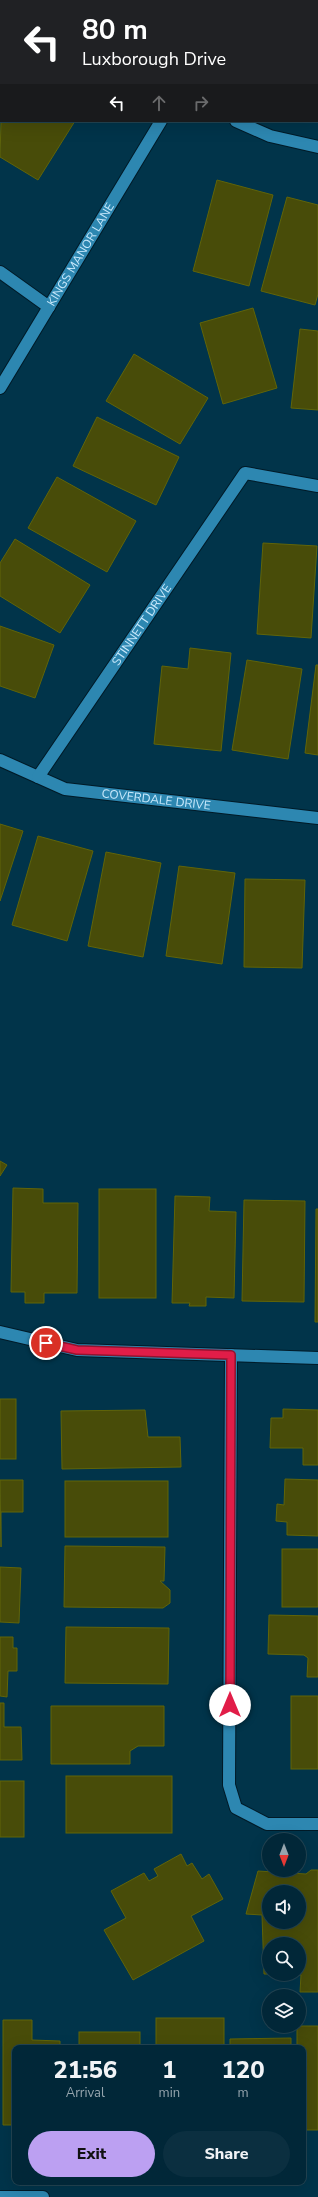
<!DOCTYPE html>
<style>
body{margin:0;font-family:"Nunito Sans",sans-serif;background:#0b2f40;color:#f1f3f6;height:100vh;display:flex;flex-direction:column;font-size:15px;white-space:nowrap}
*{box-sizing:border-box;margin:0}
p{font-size:13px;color:#96a5ae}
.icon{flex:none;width:22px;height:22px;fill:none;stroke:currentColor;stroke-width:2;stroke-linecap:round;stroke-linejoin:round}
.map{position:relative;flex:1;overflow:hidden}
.sheet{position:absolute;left:12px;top:2045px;width:294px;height:140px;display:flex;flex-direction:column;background:#012738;border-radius:8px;box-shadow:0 4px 16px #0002,0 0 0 1px #234453}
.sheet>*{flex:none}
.top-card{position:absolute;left:0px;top:0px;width:318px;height:122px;box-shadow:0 4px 16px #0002,0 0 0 1px #234453;background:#202124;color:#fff;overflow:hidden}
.needle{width:26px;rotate:180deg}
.tools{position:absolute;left:262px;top:1833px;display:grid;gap:8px}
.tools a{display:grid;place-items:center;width:44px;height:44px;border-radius:50%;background:#012738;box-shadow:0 4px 16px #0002,0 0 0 1px #234453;font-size:20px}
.pin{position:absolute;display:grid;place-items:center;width:34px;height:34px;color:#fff;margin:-17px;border:2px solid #fff;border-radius:50%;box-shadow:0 1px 4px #0007}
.me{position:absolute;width:44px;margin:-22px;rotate:0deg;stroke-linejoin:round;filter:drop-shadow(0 0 3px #0008)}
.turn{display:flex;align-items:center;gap:14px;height:84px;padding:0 16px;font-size:18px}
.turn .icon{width:52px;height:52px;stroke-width:2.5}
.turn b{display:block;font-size:28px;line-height:34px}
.lanes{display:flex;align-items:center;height:38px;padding:0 16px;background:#0003;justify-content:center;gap:20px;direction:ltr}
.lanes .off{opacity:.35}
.eta{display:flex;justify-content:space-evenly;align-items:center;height:68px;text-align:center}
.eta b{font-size:24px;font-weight:800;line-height:28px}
.cta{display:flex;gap:8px;margin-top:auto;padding:8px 16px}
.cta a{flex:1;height:46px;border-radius:24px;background:#bca0f2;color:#111;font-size:16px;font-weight:800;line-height:46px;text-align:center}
.cta a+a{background:#0b2f40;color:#f1f3f6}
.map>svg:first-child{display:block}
</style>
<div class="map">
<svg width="318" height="2197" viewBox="0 0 318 2197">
<rect width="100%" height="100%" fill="#01344a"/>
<g fill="#484c09" stroke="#606409" fill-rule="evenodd">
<path d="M303,0H318V82L317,1Z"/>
<path d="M0,46L1,47L0,99Z"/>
<path d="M1,121H75L38,180L0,157Z"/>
<path d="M217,180L273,195L249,286L193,271Z"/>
<path d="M287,197L318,205V294L315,305L261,291Z"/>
<path d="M253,308L277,388L223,404L200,323Z"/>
<path d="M300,329L318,331V410L291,408Z"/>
<path d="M134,354L208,398L180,444L106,401Z"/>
<path d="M97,417L179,457L156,505L73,466Z"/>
<path d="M57,477L136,521L107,572L28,528Z"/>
<path d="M15,539L90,585L60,633L0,596V563Z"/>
<path d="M263,543L317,546L311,638L257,634Z"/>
<path d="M0,626L54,645L35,698L0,686Z"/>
<path d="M190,648L231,653L221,751L154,744L162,666L188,669Z"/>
<path d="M247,660L302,669L288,759L232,750Z"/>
<path d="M316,665H318V755L305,753Z"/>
<path d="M0,824L23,831L0,901Z"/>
<path d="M38,836L93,851L67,941L12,925Z"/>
<path d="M106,852L161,863L143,957L88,946Z"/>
<path d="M179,866L235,873L222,964L166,956Z"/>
<path d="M245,879L305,880L302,968L244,967Z"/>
<path d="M0,1161L7,1165L0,1176Z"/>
<path d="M13,1188L43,1189V1203H78L77,1293H44V1303H25V1292H11Z"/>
<rect x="99" y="1189" width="57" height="109"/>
<path d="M175,1196L210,1197L209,1211L236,1212L234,1298L206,1297V1306H189L190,1303H172Z"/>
<path d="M244,1200L305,1201L304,1302L242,1301Z"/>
<path d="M316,1209H318V1322H315Z"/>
<rect x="0" y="1399" width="16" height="60"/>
<path d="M283,1409L318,1410V1465H303V1448H270L271,1418H283Z"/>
<path d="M145,1410L148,1437H180L181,1467L62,1469L61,1411Z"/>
<path d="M285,1479L318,1480V1536L287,1535V1522L276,1521L277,1504L284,1505Z"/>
<path d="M0,1480H23V1512H1V1547Z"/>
<rect x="65" y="1481" width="103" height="56"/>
<path d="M65,1546L165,1547L164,1581H160L170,1590V1603L163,1608L64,1607Z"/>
<rect x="282" y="1549" width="36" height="58"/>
<path d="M0,1567L21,1568L19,1623L0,1622Z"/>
<path d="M269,1615L318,1616V1677H307L308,1658L304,1655L268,1654Z"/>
<path d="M66,1627L169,1628L168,1684L65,1683Z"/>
<path d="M0,1637H13V1648H17V1671H8L7,1697L0,1696Z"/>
<rect x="291" y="1696" width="27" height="73"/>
<path d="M0,1703H4V1727H21L22,1760H0Z"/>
<path d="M51,1706H164V1746H138L130,1751V1764H51Z"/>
<rect x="66" y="1776" width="106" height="57"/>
<rect x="0" y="1781" width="24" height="56"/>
<path d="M181,1854L187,1866L192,1863L202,1879L209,1874L223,1899L191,1916L204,1941L133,1980L104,1930L126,1918L111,1891L144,1873L149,1881L158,1876L154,1869Z"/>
<path d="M311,1870H318V1992H300L301,1975L264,1974L262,1915L246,1914L258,1871L306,1874ZM269,1892H299V1922H269ZM269,1944H299V1974H269Z"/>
<rect x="156" y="2018" width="68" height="30"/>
<path d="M3,2020H32V2040L60,2041V2048H15V2125H3Z"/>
<path d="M297,2026H318V2130H303V2048H297Z"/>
<rect x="79" y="2032" width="61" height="16"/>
<path d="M291,2038V2048H230V2039Z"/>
</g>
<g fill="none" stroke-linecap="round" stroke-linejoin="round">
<defs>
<g id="minor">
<path d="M214,1V0"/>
<path d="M236,121L270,136L318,147"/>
<path d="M0,272L49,307"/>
<path id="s1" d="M0,388L161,121"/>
<path id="s2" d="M0,760L65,789L318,818"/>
<path id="s3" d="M38,777L245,473L318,486"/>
<path d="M0,1332L77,1350L318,1358"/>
<path d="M231,1355L229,1785L236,1808L267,1824H318"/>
<path d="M0,2197H43"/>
</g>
</defs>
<use href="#minor" stroke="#001a27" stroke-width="14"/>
<use href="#minor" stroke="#2d87b1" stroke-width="12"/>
</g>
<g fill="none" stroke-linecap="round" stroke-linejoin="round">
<defs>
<path id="route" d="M46,1343L77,1350L231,1355L230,1705"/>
</defs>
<use href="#route" stroke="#92132f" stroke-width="10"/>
<use href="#route" stroke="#e11d48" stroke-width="7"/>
</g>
<g text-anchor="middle" stroke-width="4" stroke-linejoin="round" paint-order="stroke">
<g font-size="12" fill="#c9e9fc" stroke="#001a27">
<text dy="4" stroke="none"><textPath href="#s1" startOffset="156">KINGS MANOR LANE</textPath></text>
<text dy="4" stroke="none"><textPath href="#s3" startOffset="184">STINNETT DRIVE</textPath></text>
<text dy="4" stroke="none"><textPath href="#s2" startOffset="163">COVERDALE DRIVE</textPath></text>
</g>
</g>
</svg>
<div class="tools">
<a><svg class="needle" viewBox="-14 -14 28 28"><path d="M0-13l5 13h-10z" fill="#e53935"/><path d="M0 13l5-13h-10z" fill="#96a5ae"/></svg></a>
<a><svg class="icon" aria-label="sound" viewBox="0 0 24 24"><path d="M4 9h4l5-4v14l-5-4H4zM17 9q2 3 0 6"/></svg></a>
<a><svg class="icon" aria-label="search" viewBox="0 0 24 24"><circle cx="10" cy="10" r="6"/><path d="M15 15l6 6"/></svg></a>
<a><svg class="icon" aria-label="layers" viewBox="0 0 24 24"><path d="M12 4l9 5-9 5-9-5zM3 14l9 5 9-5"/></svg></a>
</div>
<div class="pin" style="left:46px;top:1343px;background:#d93025"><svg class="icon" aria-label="arrive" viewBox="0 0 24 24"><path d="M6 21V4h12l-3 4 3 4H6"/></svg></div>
<svg class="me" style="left:230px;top:1705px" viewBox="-20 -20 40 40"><circle r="19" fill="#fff"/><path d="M0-13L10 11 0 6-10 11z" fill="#e11d48"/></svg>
<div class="top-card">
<div class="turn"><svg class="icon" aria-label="left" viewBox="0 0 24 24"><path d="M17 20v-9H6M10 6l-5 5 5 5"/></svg><div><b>80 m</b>Luxborough Drive</div></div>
<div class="lanes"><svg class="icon" aria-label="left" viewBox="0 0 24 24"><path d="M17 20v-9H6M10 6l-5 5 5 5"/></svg><svg class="icon off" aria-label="ahead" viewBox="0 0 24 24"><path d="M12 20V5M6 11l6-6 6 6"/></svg><svg class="icon off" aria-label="right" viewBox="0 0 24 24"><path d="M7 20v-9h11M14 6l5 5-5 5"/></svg></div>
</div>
<section class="sheet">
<div class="eta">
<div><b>21:56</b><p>Arrival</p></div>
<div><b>1</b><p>min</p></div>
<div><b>120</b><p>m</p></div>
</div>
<div class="cta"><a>Exit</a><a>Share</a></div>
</section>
</div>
